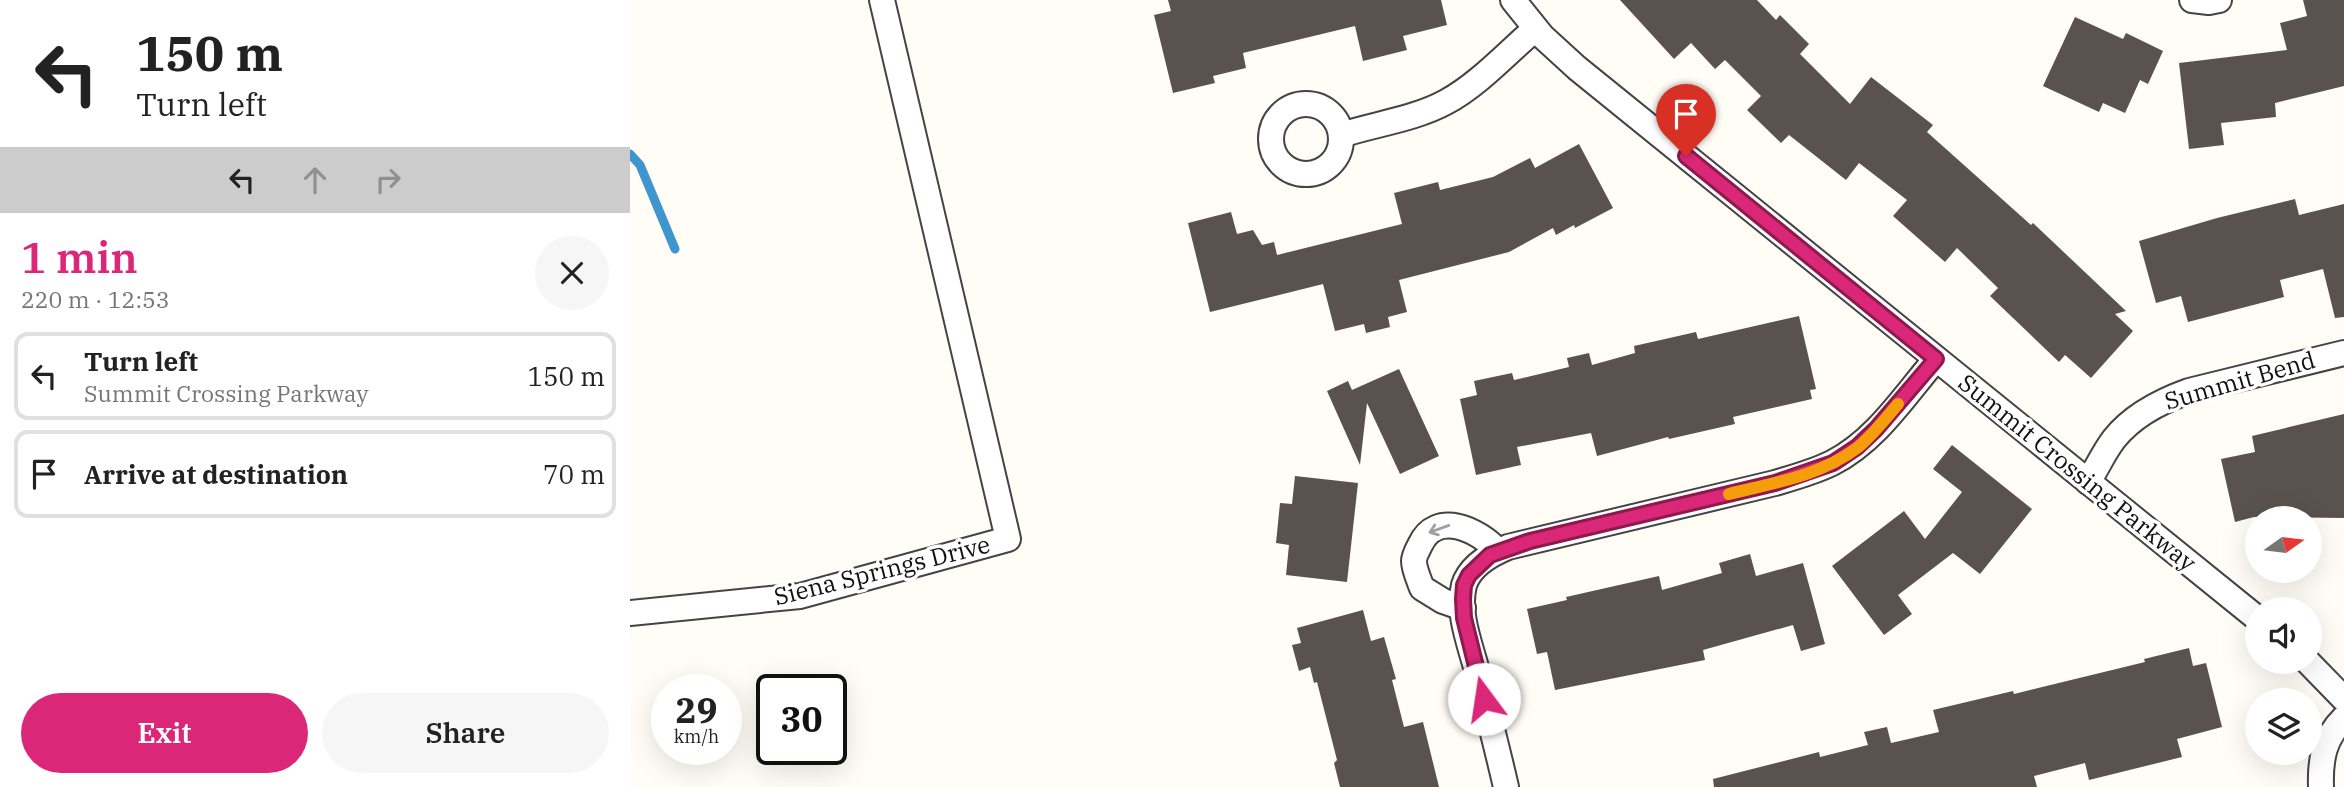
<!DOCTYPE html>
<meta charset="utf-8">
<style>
body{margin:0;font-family:"IBM Plex Serif",serif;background:#f6f6f6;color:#222;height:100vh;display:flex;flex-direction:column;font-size:26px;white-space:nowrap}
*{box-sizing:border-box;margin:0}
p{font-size:23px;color:#767676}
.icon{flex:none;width:38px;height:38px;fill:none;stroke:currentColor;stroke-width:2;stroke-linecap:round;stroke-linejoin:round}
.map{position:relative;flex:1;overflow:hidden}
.sheet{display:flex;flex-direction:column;background:#fff;width:630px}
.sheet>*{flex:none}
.hud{background:#fff;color:#222;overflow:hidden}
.needle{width:46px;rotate:76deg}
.fabs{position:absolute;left:1615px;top:506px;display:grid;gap:14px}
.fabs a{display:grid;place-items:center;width:77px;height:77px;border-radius:50%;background:#fff;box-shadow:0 7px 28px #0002;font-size:35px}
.speed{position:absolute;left:21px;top:674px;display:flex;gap:14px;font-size:35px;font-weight:700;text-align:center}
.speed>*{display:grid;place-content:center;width:91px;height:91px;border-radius:50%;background:#fff;box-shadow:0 7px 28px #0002;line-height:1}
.speed small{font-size:18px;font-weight:400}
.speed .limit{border:4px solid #111;border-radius:10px;background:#fff;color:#111}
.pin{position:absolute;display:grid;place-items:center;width:60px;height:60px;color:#fff;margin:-72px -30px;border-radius:50% 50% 50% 0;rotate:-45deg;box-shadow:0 0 7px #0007}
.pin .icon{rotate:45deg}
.me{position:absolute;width:77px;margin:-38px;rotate:346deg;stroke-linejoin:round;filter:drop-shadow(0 0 5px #0008)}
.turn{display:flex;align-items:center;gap:24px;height:147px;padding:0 21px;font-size:32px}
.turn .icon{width:91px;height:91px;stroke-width:2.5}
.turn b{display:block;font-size:49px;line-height:60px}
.lanes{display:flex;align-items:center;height:66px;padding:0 21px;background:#0003;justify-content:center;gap:35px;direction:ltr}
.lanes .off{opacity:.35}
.round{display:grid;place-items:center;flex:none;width:74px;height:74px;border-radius:37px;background:#f6f6f6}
.headline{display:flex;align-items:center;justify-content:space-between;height:119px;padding:0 21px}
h1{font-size:42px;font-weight:600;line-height:52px;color:#db2777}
.action{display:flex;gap:14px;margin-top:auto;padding:14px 21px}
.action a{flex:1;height:80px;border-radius:42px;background:#db2777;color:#fff;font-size:28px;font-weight:600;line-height:80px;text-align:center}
.action a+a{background:#f6f6f6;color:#222}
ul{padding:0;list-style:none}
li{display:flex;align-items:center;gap:21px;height:88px;margin:0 14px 10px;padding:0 7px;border:4px solid #e0e0e0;border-radius:14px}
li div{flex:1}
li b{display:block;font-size:26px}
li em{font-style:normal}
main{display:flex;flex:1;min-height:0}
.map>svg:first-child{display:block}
</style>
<main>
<section class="sheet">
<div class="hud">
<div class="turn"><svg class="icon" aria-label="left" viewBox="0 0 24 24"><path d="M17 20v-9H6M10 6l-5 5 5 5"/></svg><div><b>150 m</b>Turn left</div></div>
<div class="lanes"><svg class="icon" aria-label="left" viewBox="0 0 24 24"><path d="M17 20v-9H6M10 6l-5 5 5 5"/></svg><svg class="icon off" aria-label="ahead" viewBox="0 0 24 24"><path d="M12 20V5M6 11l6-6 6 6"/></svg><svg class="icon off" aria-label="right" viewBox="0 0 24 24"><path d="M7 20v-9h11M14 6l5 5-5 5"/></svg></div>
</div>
<div class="headline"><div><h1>1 min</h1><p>220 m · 12:53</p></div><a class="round"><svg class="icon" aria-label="close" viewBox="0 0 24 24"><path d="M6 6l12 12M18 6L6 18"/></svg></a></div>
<ul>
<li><svg class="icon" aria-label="left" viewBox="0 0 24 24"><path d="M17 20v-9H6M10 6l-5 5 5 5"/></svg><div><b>Turn left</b><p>Summit Crossing Parkway</p></div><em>150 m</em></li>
<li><svg class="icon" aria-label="arrive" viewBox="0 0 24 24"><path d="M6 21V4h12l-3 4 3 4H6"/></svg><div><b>Arrive at destination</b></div><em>70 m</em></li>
</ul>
<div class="action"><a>Exit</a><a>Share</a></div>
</section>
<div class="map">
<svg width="1714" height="787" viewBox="0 0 1714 787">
<rect width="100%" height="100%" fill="#fffdf5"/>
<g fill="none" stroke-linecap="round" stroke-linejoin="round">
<path stroke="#3f96cf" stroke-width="9" d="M0,154L10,165L45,249"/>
</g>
<g fill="#5a524d">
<path d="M538,0H811L817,25L773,36L777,50L733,61L725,26L613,53L616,68L583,76L585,83L543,93L524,15L541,11Z"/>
<path d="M990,0H1127L1146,20L1150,15L1179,44L1170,54L1220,104L1241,77L1303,125L1297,132L1401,225L1403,223L1496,311L1485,314L1503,331L1461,378L1435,355L1429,362L1360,296L1368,288L1327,248L1315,262L1263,216L1277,200L1229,163L1216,180L1159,135L1151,143L1117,110L1131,96L1095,60L1085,69L1061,43L1044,59Z"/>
<path d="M1673,0H1714V86L1645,103L1646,117L1591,123L1594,145L1559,149L1549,63L1657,50L1650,23L1677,16Z"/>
<path d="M1445,17L1493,39L1496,33L1533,51L1518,84L1510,80L1495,113L1473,103L1469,112L1413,86Z"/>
<path d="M949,144L983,208L945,228L944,225L926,235L923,228L879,252L769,280L777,312L758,317L760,327L736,333L734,324L705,331L693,284L580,312L558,223L601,212L607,234L623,230L632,245L644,242L647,255L772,224L764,193L808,182L810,190L863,177L900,158L905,168Z"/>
<path d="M1665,199L1669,215L1714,204V317L1705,318L1693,269L1650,280L1654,297L1558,322L1551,296L1526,303L1509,241L1587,218Z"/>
<path d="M1169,316L1186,389L1180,390L1182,399L1103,417L1105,424L1039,439L1038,437L967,456L961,433L887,447L891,465L846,475L830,399L847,395L844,381L882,373L884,380L939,367L937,358L959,353L962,365L1005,353L1004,346L1066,332L1068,339Z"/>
<path d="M769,369L809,456L770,474L737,403L730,465L697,391L718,381L722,390Z"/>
<path d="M1714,414V518L1624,517L1605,522L1591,459L1625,452L1622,436Z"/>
<path d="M1322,445L1402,509L1350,574L1323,553L1268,595L1282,614L1254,635L1202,566L1274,511L1295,539L1332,492L1303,469Z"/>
<path d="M665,476L728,483L717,582L656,575L659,545L646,543L650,503L662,504Z"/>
<path d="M1120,554L1126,576L1173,563L1195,644L1171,651L1163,625L1073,650L1075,660L925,690L917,652L907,654L897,609L937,600L936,597L1029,576L1032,590L1092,573L1089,563Z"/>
<path d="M733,610L741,641L754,637L766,679L762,680L774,727L793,722L809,787H710L704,763L707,760L687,682L684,683L680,667L669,671L662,645L671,643L667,628Z"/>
<path d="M1559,648L1563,666L1576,663L1592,727L1547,739L1552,757L1459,780L1455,763L1404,776L1407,787H1084L1083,779L1189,752L1190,757L1238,745L1234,732L1257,727L1261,743L1309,732L1303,710L1383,691L1384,694L1515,662L1514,659Z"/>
</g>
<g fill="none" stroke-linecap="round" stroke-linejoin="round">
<defs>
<g id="street">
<path d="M883,0L912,36L947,68L1628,619"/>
<path d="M1562,0L1579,2L1589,0"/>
<circle cx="676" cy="139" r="35"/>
<path d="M711,135C745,124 785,119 816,102C848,85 878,52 905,29"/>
<path d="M1458,482C1467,468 1474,452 1484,439C1503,415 1531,401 1559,391L1714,353"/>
<path d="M833,608L813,601L792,588C789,580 784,569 784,561C784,556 788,549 790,545C806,509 849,530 868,551"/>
<path d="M0,613L170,596L378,539L252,0"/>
<path d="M1678,662L1714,699"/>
<path d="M876,787C867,748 857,709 847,671C840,644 827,613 834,585C840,566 861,554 878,547L1145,483C1165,477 1184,472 1202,463C1246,441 1275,395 1306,359"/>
<path d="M1691,787C1690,759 1694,738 1714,718"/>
</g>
</defs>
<use href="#street" stroke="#444" stroke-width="28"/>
<use href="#street" stroke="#fff" stroke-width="24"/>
</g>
<defs><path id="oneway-shaft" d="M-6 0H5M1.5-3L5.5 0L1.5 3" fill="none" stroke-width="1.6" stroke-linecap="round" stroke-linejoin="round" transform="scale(1.75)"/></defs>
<use stroke="#a0a0a0" href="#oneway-shaft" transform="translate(809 529) rotate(160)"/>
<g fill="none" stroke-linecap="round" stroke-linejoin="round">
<defs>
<path id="route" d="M854,699L834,618L833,599L834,585L839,575L860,555L900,541L1145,483L1203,463L1227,447L1246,429L1306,359L1056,156"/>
</defs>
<use href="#route" stroke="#8e194d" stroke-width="18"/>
<use href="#route" stroke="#db2777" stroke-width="12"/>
<path stroke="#f59e0b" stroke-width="12" d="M1099,494C1143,483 1190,476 1227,448C1242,436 1255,419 1268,404"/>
</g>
<g text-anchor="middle" stroke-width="7" stroke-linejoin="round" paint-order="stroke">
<g font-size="24" fill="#111" stroke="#fff">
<text transform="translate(1610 381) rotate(-16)" y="8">Summit Bend</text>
<text transform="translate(1447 473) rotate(39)" y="8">Summit Crossing Parkway</text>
<text transform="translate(252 571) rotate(-14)" y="8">Siena Springs Drive</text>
</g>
</g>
</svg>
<div class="fabs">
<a><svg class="needle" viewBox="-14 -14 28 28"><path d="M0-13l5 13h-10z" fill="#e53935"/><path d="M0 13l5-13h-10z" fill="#767676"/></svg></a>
<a><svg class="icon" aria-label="sound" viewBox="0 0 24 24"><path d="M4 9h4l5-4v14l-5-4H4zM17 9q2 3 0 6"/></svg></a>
<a><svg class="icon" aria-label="layers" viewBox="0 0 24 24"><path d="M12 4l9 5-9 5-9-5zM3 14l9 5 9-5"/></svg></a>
</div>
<div class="speed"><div>29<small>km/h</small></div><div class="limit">30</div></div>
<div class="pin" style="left:1056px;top:156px;background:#d93025"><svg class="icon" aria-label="arrive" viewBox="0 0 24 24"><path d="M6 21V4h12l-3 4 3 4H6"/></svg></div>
<svg class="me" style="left:854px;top:699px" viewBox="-20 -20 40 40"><circle r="19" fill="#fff"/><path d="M0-13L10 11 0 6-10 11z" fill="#db2777"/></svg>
</div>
</main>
